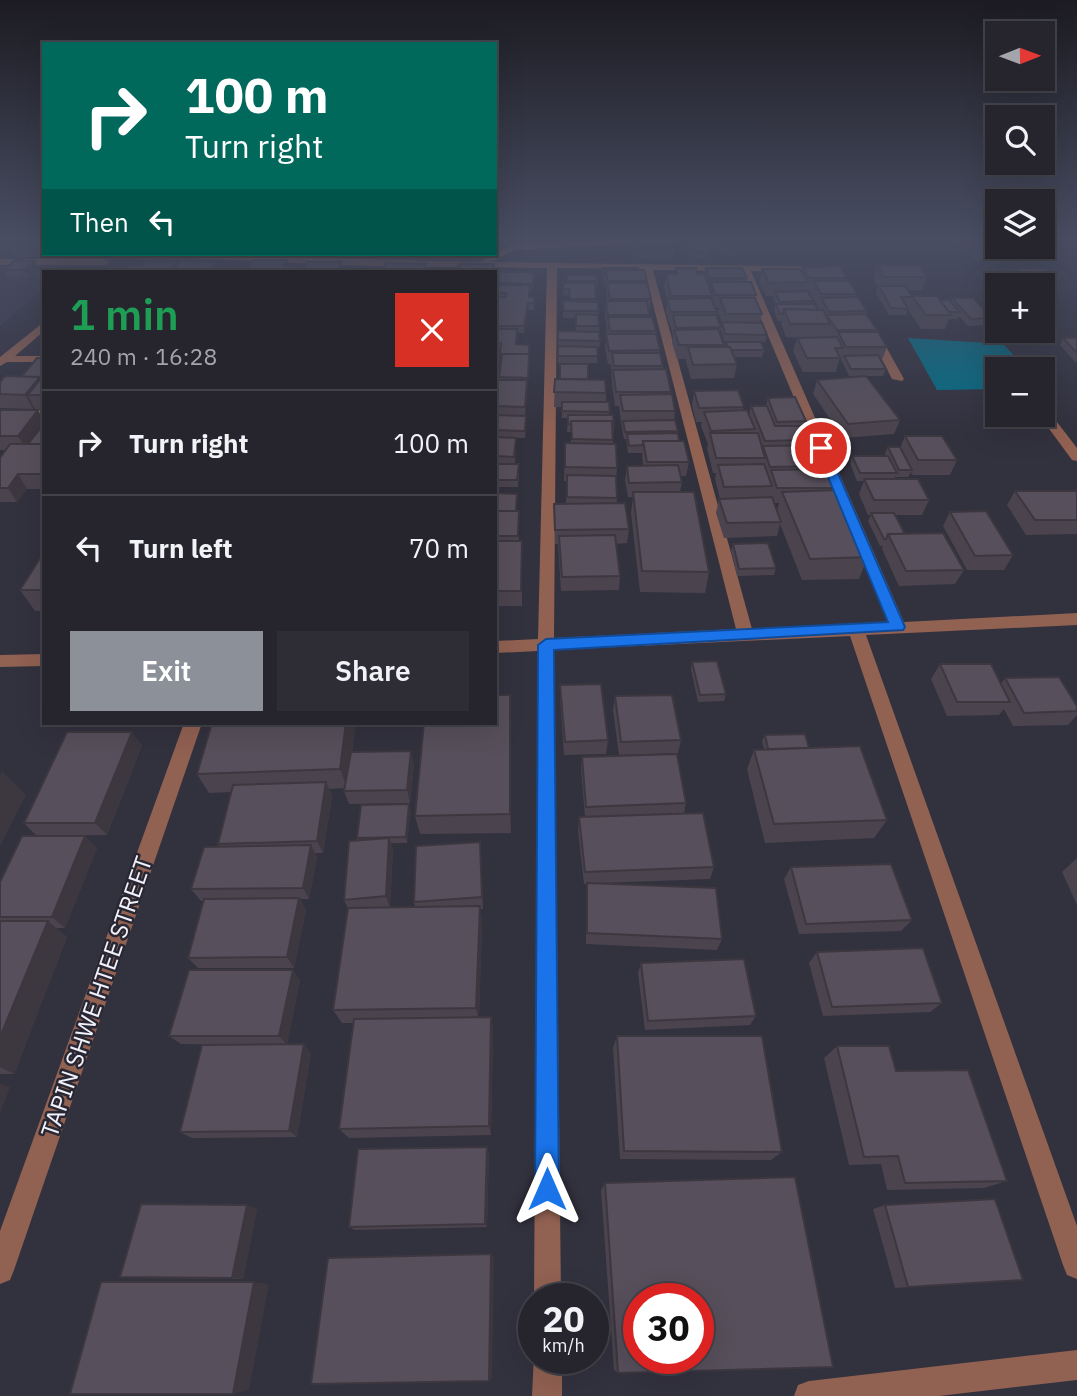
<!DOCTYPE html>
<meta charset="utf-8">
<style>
body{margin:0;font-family:"IBM Plex Sans",sans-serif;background:#2e2d36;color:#f1f3f6;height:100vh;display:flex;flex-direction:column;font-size:26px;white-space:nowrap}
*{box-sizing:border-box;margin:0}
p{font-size:23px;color:#a4a5aa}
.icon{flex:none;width:38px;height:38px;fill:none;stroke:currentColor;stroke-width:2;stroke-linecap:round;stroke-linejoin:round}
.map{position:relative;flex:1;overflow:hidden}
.details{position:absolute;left:42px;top:270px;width:455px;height:455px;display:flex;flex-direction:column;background:#26252e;border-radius:0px;box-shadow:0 7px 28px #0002,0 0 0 2px #42424a}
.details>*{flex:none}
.top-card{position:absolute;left:42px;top:42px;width:455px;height:214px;border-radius:0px;box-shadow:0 7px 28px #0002,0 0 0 2px #42424a;background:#00695c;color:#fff;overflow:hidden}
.needle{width:46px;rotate:89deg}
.fabs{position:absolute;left:985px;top:21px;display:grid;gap:14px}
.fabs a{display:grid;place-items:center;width:70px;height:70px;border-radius:0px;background:#26252e;box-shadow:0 7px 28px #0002,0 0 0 2px #42424a;font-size:35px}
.speed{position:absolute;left:518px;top:1283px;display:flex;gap:14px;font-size:35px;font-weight:700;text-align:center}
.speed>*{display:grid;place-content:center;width:91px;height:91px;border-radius:50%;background:#26252e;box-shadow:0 7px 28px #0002,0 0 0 2px #42424a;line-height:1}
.speed small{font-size:18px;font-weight:400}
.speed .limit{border:10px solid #d22;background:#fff;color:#111}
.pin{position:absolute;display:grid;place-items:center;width:60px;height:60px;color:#fff;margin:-30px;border:4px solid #fff;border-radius:50%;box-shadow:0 2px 7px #0007}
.me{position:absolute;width:77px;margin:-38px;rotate:0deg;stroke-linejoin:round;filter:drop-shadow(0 0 5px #0008)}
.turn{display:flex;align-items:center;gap:24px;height:147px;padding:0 28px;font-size:32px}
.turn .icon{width:91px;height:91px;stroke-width:2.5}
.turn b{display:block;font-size:49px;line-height:60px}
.then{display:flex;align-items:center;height:66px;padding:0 28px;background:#0003;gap:14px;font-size:26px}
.round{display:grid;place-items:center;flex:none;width:74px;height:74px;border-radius:0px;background:#2e2d36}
.summary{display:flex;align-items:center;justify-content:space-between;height:119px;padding:0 28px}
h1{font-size:42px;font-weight:600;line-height:52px;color:#1e9e55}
.action{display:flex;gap:14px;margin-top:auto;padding:14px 28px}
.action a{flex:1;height:80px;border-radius:0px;background:#8c9099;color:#fff;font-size:28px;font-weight:600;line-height:80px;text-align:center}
.action a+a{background:#2e2d36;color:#f1f3f6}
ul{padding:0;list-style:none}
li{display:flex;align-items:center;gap:21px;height:105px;padding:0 28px;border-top:2px solid #42424a}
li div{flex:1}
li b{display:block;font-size:26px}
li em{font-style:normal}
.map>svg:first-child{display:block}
</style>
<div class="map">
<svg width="1077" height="1396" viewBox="0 0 1077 1396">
<rect width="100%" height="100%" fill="#32313e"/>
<path fill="#3a384c" d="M0,266L64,271H44V288L0,326Z"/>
<path fill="#016e86" d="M908,338L1003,344L1027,369H998L997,389L937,390Z"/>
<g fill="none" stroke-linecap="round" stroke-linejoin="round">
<g fill="#916152" fill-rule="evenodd">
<path d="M629,239H685L680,242L514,250L491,262L828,267L830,269L825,272L751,271L904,622L1077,613V625L866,635L1077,1226V1279L1067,1275L1063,1265L850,636L554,650L561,1298L534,1301L538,651L495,653V641L538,639L547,268L369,266L167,257L162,254L480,262L512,244ZM557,268L644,269L736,629L554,638ZM653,270L741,271L888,622L752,629Z"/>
<path d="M0,259H105L110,262L105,265H0Z"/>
<path d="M44,322V331L15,356H44V362H7L0,366V357Z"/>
<path d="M870,332L879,334L904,379L902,381L892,379L869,334Z"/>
<path d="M1043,408L1047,409L1077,448V461L1072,460L1039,415H1043Z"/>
<rect x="0" y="410" width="44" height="8"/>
<path d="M44,654V666L0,667V655Z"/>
<path d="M184,723H202L14,1270L10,1280L0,1284V1231Z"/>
<path d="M1077,1350V1380L939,1396H794L798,1385L809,1381Z"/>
<path d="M534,1354V1358H562V1396H532Z"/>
</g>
</g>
<g fill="#4b444e" fill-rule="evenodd">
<path d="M44,239V254H76L71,259H62L61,257H16L9,245Z"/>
<path d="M632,239H673L674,246L673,259L633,258L631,246Z"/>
<path d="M685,239H707L708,243L709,239L723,245L722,252H710L709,247L707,258H690L684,242Z"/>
<path d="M957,239H998V247H1023L1017,261H975Z"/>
<path d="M724,244L735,249L734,256L724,255L723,251Z"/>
<path d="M877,265L927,277L922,290H908L912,296L951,302L952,298L992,318L989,325L968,326L959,316L957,319H949L945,329H921L908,310L906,315H889L876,293L878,287L873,278Z"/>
<path d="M38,267L29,277L7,276L4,270Z"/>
<path d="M803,267L847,278V281L857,294L856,297L867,311L866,314L877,330L876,332L887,347L882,360H881L886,369L883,376H849L840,357L836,372H803L793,351L797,338H807L786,337L781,323L782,321H778L774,311L776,304L773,299L774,296H766L759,282L762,269L802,271ZM811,291L810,294L818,307V309L813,304L814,301L808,292Z"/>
<path d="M603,268L647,281L651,299L649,317L656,331L659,353L663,366V369L671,392L670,394L675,411L674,420L678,431L677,433L689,462L686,476H681L682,482L680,492L709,572L705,593L640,592L631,513L633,497H628L625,480L627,466H643L642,453H628L626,439H624L622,429L619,406H615L612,384L611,364H608L605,348L607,334L605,315L606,301H607L605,281H604L602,275Z"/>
<path d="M676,268L697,274L705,275L706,268L747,278L746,282L756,295L755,298L762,314L760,323L767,335L765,342L724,341L721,329L722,323L718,312L719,308H715L717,312L716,315L721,327L720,333L724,345L723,347H725L726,342L764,350L762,357H734L737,364L734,378L691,379L686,361V359H677L672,343L673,337L671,326H670L666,312L667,300L664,287L666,274H675Z"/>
<path d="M1015,268L1058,283L1051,296H1043V285H1012L1009,281Z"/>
<path d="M500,272H534L533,290H530V297H534V310H528L524,333H517V344L529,345V368L525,416L526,423L525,438L495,437V363L499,370L498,380H499L501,363L500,350H495V293L499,285Z"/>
<path d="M567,275H597V288H595L596,302H598L600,341L599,348H597V363H558V331H576V318H563V301H569V295H563V283H567Z"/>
<path d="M1063,338H1077V362H1075L1060,345Z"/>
<path d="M44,358V409H35L34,407L33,409L0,408V382L21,377Z"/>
<path d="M555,379H588L606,393V402H609V415L614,425L613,444L617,468L616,481L617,503L629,529L627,543L616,544L620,576L619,590L561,591L558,544H555L554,504H566L567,481H564L565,443H571V432H567L568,418H562V407H554Z"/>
<path d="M817,380L900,420L894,434L843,438L813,394Z"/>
<path d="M694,391L744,407L743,410L749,415L751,406H766L768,398L806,421L804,428L809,440L807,445L827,466L826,469L837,488L836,490L868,557L859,579L802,580L780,524L777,536L724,538L716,513L719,499H720L715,479L716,473H713L707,448L708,444L701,426L702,422H696L692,405ZM774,503H779L777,511Z"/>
<path d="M0,410L44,421V489H27L17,502H0V458L6,450H0Z"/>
<path d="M905,436L957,460L950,475H912L911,472L908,477H896V476L894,479L929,500L922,515H895L905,534L964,570L955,584L899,586L882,549L883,546H880L868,521L871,515H868L859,494L864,481H857L850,463L852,456H886L885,454L888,447L900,448Z"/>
<path d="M495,437L516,438L515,464H495Z"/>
<path d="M495,464L519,471L518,487H495Z"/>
<path d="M1015,491H1077V534L1026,535L1007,505Z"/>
<path d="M495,493L517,511L519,541H522V606H495Z"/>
<path d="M950,512L1013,555L1004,570H967L943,526Z"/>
<path d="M733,544L776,568L774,575L737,576L731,551Z"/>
<path d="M44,552V611H35L20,590Z"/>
<path d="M692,662L726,694L724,701L698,702L691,669Z"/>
<path d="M940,664L1001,684L1005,678L1077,706V715L1068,725L1013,726L1004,709L999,715L947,716L931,679Z"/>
<path d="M560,685L608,740L606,754L564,755L560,699Z"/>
<path d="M510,695L511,715V833L420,834L415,816Z"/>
<path d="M615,696L681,740L678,753L619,755L613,710Z"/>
<path d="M346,723H354L355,726L352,752L414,764L410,803L349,804L344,791L345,788L329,789L332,796L323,853H315L317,857L309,899H300L306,910L294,968H198L188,958L204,901H201L191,889L219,846L218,844L231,792L209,793L197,774Z"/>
<path d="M765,735L809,748L887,820L874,838L765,843L747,769L754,750L764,749L762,741Z"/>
<path d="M142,745L107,835L37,836L24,823Z"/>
<path d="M582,757L686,803L684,813L714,867L710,879L601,883L722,939L717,950L586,944V894L587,884H584L578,830L579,817H585L581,770Z"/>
<path d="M411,810L407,843H391L393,850L390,907H415L414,902L481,855L483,909H480L482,922L479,1017H491L493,1030L491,1135L349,1138L339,1129L353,1023H342L333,1010L348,909L344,900L357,840V838Z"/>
<path d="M97,848L65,928H56L67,937L14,1074H0V882Z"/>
<path d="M1077,858V905L1062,872Z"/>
<path d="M791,867L912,920L901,931L799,934L784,879Z"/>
<path d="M817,952L942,1003L930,1012L823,1016L809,963Z"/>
<path d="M641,963L756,1016L750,1025L645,1030L638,973Z"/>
<path d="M300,980L287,1045L311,1053L297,1137L192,1138L180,1132L285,1045L181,1044L169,1036Z"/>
<path d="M617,1036L782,1152L771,1160L620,1159L613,1048Z"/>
<path d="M837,1046L896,1071L1007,1181L984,1188L887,1190L881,1164L849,1165L824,1058Z"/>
<path d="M489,1152L487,1227L355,1230L349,1227Z"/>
<path d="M605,1183L618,1373L614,1370L601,1190Z"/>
<path d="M885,1205L1023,1280L895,1288L873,1209Z"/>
<path d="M257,1209L243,1279L135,1278L120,1277Z"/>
</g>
<g fill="#3d3740">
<path d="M0,239H10L11,242L0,254Z"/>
<path d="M69,254H76L71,259Z"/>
<path d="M35,261L38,267L29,277L25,270Z"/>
<path d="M176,262L179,271H168Z"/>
<path d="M216,262L219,271H210Z"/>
<path d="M341,262L343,271H337Z"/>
<path d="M528,303V310L524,333V326Z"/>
<path d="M40,377L41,379L28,395L34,407L33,409L25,395Z"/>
<path d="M527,380V394L525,421V407Z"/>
<path d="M38,410L44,421V427L26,450L18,436Z"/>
<path d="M18,474L27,489L17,502L8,488Z"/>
<path d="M510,695L511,715V833L510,814Z"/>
<path d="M346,723H354L355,726L347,788L340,769Z"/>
<path d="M132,732L142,745L107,835L95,823Z"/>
<path d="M411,751L414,764L410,803L407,790Z"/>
<path d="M2,771L26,795L0,847V775Z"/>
<path d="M326,782L332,796L323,853L317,841Z"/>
<path d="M409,804L411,810L407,843L406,837Z"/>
<path d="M85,836L97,848L65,928L52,917Z"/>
<path d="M389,838L393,850L390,908L386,896Z"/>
<path d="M311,845L317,857L309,899L303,888Z"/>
<path d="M299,898L306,910L294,968L287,957Z"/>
<path d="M480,906L482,922L479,1021L476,1008Z"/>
<path d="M48,921L67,937L14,1074L0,1067V1037Z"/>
<path d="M293,970L300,980L287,1045L279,1036Z"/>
<path d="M491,1017L493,1030L491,1135L489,1126Z"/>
<path d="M304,1044L311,1053L297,1137L289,1131Z"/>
<path d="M0,1083L10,1087L0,1113Z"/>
<path d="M487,1147L489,1152L487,1227L485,1224Z"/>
<path d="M247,1205L257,1209L243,1279L232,1278Z"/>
<path d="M491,1254L494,1258L492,1378L489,1381Z"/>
<path d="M254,1282L269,1284L249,1390L233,1394Z"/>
</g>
<g fill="#574f5b" stroke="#3d3740" stroke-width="2" fill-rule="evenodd">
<path d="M16,239H44V245H9Z"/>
<path d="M633,239H673L674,246H634Z"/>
<path d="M686,239H707L709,246H707L708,252L691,251Z"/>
<path d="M709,239H721L723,245H711Z"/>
<path d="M980,239H998V242H983Z"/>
<path d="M724,244H733L735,249H725Z"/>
<path d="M15,260L35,261L25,270H4Z"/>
<path d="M253,260H287L283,266H295L292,271H246Z"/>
<path d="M180,261L216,262L210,271H172Z"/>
<path d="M146,262H176L168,271H138Z"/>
<path d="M307,262H341L337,271H303Z"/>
<path d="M386,263L426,264L424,271H383Z"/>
<path d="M459,264H494V271H457Z"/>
<path d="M129,265H143L138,271H124Z"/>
<path d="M877,265H919L927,277H884Z"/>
<path d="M840,266L847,278H809L803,267Z"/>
<path d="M232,267L248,268L246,271H230Z"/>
<path d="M603,268H638V270H606L605,275H604Z"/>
<path d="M676,268H696L697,274H705L712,296H671L666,274H677Z"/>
<path d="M706,268H742L747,278H710Z"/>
<path d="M1015,268H1043L1058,283H1029Z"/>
<path d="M762,269H800L808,282L769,283Z"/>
<path d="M606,270H644L647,281H608Z"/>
<path d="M500,272H534L533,284L499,283Z"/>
<rect x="567" y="275" width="30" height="6"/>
<path d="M744,279L746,282H711L710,286L708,280Z"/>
<path d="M814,281H849L857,294H821Z"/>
<path d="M711,282H751L756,295H715Z"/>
<path d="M563,283H595L596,299H570L569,289H563Z"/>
<path d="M607,283H647L651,299H610Z"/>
<path d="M496,285H530L529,297H534V304L528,303L524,326H495V297H506V293H495Z"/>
<path d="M879,286H905L912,297H901L908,309L891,308Z"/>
<path d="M807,291L814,301L780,302L775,292Z"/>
<path d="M912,296H937L951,315H926Z"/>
<path d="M858,297L867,311L829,312L821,298Z"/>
<path d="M711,298L717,312H671L667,299Z"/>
<path d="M720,298H755L762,314H726Z"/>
<path d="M952,298H973L992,318L971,319Z"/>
<path d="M940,300H949L960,312H949Z"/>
<path d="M563,301L598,302V311H564Z"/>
<path d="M606,301H647L649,315H608Z"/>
<path d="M776,304H815L818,310L784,309L783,314H780Z"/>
<path d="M784,309L823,310L830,324H790Z"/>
<path d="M576,314L598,315L599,326H576Z"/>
<path d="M866,314L877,330H837L827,315Z"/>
<path d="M673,315H716L721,327L676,328Z"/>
<path d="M608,317H652L656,331H610Z"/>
<path d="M722,322L762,323L767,335L725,334Z"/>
<path d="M495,329H517L516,344L529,345V354H502L501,356H500L501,343H495Z"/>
<path d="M718,329L724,345H679L674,330Z"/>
<path d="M558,331L599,332L600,341L558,340Z"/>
<path d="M838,332H878L887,347H846Z"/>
<path d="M606,334H656L660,350L609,351Z"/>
<path d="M837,337L843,348H835L840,358H807L797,338Z"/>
<path d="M1063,338H1077V353Z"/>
<path d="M726,342H761L764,350H731L730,347H728Z"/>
<path d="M558,346L597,347L598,356H558Z"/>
<path d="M688,347H730L737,364L693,365Z"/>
<path d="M612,353H660L663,366H614Z"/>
<path d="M502,354H529L528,378L499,377Z"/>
<path d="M878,355L886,369H851L844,356Z"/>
<path d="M37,358H44V375L41,379L40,377H21Z"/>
<path d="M495,363H499L497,380H495Z"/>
<rect x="560" y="364" width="28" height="15"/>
<path d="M666,369L671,392H616L613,370Z"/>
<path d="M5,376L40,377L25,395L0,394V382Z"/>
<path d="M43,376L44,395H28Z"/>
<path d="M866,376L900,420L848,424L817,380Z"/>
<path d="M555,379L605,380L606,393L554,392Z"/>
<path d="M495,380H527L525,407L495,406Z"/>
<path d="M738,390L744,407L699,408L694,391Z"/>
<path d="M672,394L675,411H623L620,395Z"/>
<path d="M795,397L806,421L777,422L768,398Z"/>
<path d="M562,402H609L610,412L562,411Z"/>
<path d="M751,406H767L775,426H803L809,440L765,441Z"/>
<path d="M0,410H38L18,436H0Z"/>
<path d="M747,410L755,429L711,431L704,412Z"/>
<path d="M495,415L526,416L525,431L495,430Z"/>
<path d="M568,415H613L614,425H612V421H571V424H568Z"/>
<path d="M675,420L678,431L625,432L623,421Z"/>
<path d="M571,421H612L613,440L572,439Z"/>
<path d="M44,424V444H28Z"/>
<path d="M678,433L679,441H643V445L629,446L627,434Z"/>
<path d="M710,433H758L765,458H716Z"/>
<path d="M905,436H942L957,460H918Z"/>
<path d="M495,437L516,438L514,457L495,456Z"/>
<path d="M643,441H684L689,462H647Z"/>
<path d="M565,443L616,444L617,468L565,467Z"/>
<path d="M10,444H44V474H18L8,488H0V458Z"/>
<path d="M817,445L827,466L770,467L763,446Z"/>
<path d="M888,447H900L912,470H899Z"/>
<path d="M852,456H888L897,473H860Z"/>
<path d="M495,464H519L517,480H495Z"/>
<path d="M764,464L772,486L724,487L718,465Z"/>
<path d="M678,465L682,482L629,483L627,466Z"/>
<path d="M829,469L837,488H777L771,470Z"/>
<path d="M567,475L616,476L617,498L567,497Z"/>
<path d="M864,479H918L929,500H874Z"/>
<path d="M838,490L868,557L810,559L782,492Z"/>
<path d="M1015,491H1077V520H1035Z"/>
<path d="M633,492H694L709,572L642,571Z"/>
<path d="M495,493L517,494L516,511H495Z"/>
<path d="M772,497L781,522L727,523L719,499Z"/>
<path d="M625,503L629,529L555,530L554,504Z"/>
<path d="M495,511H519L518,536H495Z"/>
<path d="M986,511L1013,555L975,556L950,512Z"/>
<path d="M871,513H894L905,534H888L886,539H884Z"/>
<path d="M943,533L964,570L906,571L888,534Z"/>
<path d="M615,535L620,576L562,577L559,536Z"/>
<path d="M495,541H522L521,591H495Z"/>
<path d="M768,543L776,568L739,569L733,544Z"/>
<path d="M44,552V590H20Z"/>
<path d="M717,661L726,694L700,695L692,662Z"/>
<path d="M940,664H991L1010,702H957Z"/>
<path d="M1059,677L1077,706V711L1024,713L1005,678Z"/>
<path d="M601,684L608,740L565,742L560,685Z"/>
<path d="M495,695H510V814L415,816L424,723H495Z"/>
<path d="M672,695L681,740L621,742L615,696Z"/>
<path d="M212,723H346L340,769L197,774Z"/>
<path d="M67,732H132L95,823H24Z"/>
<path d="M805,734L809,748L768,749L765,735Z"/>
<path d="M860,746L887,820L774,824L754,750Z"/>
<path d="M411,751L407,790L344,791L351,752Z"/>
<path d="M677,754L686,803L586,807L582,757Z"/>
<path d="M326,782L317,841L218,844L233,785Z"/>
<path d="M409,804L406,837L357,838L361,805Z"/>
<path d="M703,813L714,867L585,872L579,817Z"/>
<path d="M22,836H85L52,917H0V882Z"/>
<path d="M389,838L386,896L344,900L349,841Z"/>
<path d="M480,842L482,897L414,902L416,846Z"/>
<path d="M311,845L303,888L191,889L204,847Z"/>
<path d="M891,864L912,920L806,924L791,867Z"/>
<path d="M587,883L716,888L722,939L587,933Z"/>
<path d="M299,898L287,957L188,958L204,899Z"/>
<path d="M480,906L476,1008L333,1010L348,908Z"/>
<path d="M0,921H48L0,1037Z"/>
<path d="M923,948L942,1003L832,1007L817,952Z"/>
<path d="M744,959L756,1016L648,1021L641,963Z"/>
<path d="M189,970H293L279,1036H169Z"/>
<path d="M491,1017L489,1126L339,1129L354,1019Z"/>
<path d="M617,1036H762L782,1152L624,1151Z"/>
<path d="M304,1044L289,1131L180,1132L202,1045Z"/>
<path d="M837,1046H889L896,1071L968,1070L1007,1181L905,1183L898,1156L864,1157Z"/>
<path d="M487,1147L485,1224L349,1227L358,1149Z"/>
<path d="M795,1177L833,1367L618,1373L605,1183ZM639,1298H698V1358H639Z"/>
<path d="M995,1199L1023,1280L908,1287L885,1205Z"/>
<path d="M141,1204L247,1205L232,1278L120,1277Z"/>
<path d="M491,1254L489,1381L311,1384L328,1258Z"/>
<path d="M101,1282H254L233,1394H70Z"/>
</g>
<linearGradient id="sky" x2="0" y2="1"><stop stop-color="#1c1b22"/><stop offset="0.55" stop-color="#494e63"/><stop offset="1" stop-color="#494e63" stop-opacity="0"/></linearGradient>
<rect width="1077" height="434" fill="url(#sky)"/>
<path fill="#1a73e8" stroke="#114b97" stroke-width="2" d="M817,445L827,448L905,627L903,630L554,650L559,1189L555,1198L547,1202L538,1198L535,1189L538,645L546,639L888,622L816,448Z"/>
<g text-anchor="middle" stroke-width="5" stroke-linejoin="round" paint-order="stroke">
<g font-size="24" fill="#f2f1fa" stroke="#282734">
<text transform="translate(97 997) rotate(-71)" y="8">TAPIN SHWE HTEE STREET</text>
</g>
</g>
</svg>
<div class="fabs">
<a><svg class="needle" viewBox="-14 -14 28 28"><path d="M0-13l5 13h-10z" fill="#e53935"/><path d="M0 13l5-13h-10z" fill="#a4a5aa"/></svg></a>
<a><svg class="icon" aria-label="search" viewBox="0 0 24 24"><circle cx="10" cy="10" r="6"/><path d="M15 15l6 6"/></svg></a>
<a><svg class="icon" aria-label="layers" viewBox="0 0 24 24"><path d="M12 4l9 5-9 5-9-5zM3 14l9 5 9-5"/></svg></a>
<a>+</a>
<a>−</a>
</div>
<div class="speed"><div>20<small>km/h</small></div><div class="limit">30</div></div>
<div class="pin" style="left:821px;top:448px;background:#d93025"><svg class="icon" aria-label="arrive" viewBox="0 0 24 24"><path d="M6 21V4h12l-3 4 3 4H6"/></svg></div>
<svg class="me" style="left:547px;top:1189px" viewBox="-20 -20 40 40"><path d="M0-17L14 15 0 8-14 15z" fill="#1a73e8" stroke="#fff" stroke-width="4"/></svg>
<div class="top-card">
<div class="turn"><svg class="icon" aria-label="right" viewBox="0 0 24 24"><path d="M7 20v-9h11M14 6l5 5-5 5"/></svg><div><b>100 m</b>Turn right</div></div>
<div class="then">Then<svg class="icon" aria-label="left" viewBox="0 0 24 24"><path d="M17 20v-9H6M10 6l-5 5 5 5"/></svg></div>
</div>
<section class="details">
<div class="summary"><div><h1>1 min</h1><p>240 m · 16:28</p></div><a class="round" style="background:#d93025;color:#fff"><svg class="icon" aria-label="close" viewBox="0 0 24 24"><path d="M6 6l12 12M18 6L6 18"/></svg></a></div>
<ul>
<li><svg class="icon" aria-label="right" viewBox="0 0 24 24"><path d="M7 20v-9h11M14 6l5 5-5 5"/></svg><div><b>Turn right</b></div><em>100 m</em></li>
<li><svg class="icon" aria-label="left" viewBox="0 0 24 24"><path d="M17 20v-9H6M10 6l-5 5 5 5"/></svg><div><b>Turn left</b></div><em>70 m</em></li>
</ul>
<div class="action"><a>Exit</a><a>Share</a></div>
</section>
</div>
